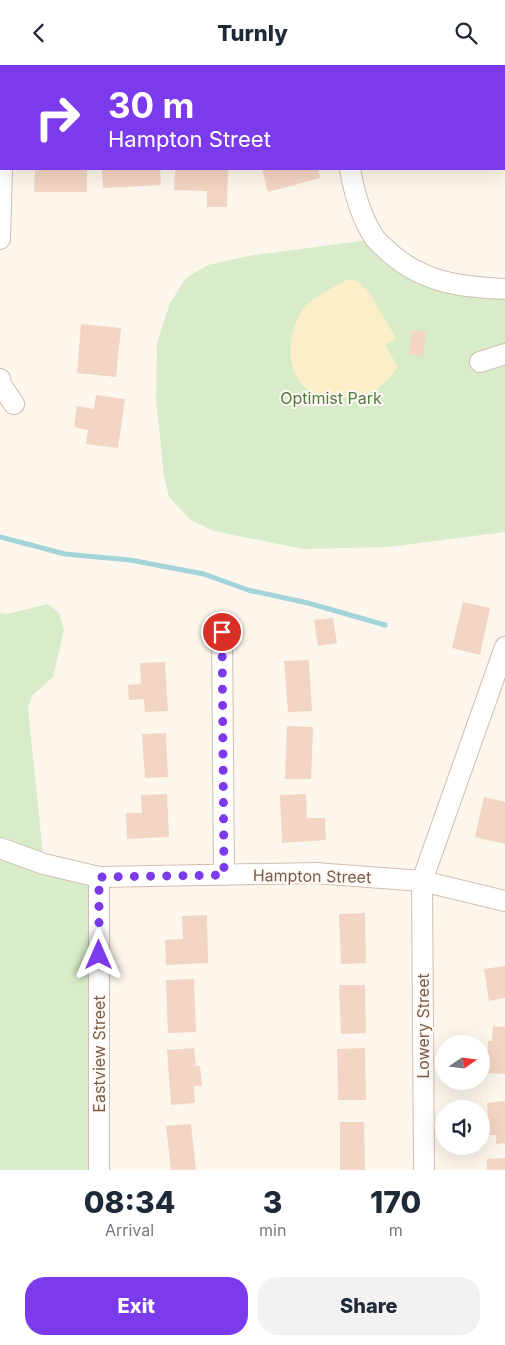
<!DOCTYPE html>
<style>
body{margin:0;font-family:Inter,sans-serif;background:#f2f2f3;color:#1f2937;height:100vh;display:flex;flex-direction:column;font-size:19px;white-space:nowrap}
*{box-sizing:border-box;margin:0}
p{font-size:16px;color:#747a83}
.icon{flex:none;width:28px;height:28px;fill:none;stroke:currentColor;stroke-width:2;stroke-linecap:round;stroke-linejoin:round}
.map{position:relative;height:1105px;overflow:hidden}
.details{display:flex;flex-direction:column;background:#fff;flex:1}
.details>*{flex:none}
.top-card{position:absolute;left:0px;top:0px;width:505px;height:105px;box-shadow:0 5px 20px #0002;background:#7c3aed;color:#fff;overflow:hidden}
.needle{width:32px;rotate:76deg}
.buttons{position:absolute;left:435px;top:970px;display:grid;gap:10px}
.buttons a{display:grid;place-items:center;width:55px;height:55px;border-radius:50%;background:#fff;box-shadow:0 5px 20px #0002;font-size:25px}
.pin{position:absolute;display:grid;place-items:center;width:42px;height:42px;color:#fff;margin:-21px;border:2px solid #fff;border-radius:50%;box-shadow:0 1px 5px #0007}
.me{position:absolute;width:55px;margin:-28px;rotate:0deg;stroke-linejoin:round;filter:drop-shadow(0 0 4px #0008)}
.turn{display:flex;align-items:center;gap:18px;height:105px;padding:0 25px;font-size:22px}
.turn .icon{width:65px;height:65px;stroke-width:2.5}
.turn b{display:block;font-size:35px;line-height:42px}
.eta{display:flex;justify-content:space-evenly;align-items:center;height:85px;text-align:center}
.eta b{font-size:30px;font-weight:800;line-height:35px}
.cta{display:flex;gap:10px;margin-top:auto;padding:10px 25px}
.cta a{flex:1;height:58px;border-radius:20px;background:#7c3aed;color:#fff;font-size:20px;font-weight:800;line-height:58px;text-align:center}
.cta a+a{background:#f2f2f3;color:#1f2937}
header{display:flex;justify-content:space-between;align-items:center;height:65px;padding:0 25px;background:#fff;font-size:22px;font-weight:800}
.map>svg:first-child{display:block}
</style>
<header><svg class="icon" aria-label="back" viewBox="0 0 24 24"><path d="M15 5l-7 7 7 7"/></svg>Turnly<svg class="icon" aria-label="search" viewBox="0 0 24 24"><circle cx="10" cy="10" r="6"/><path d="M15 15l6 6"/></svg></header>
<div class="map">
<svg width="505" height="1105" viewBox="0 0 505 1105">
<rect width="100%" height="100%" fill="#fdf6ec"/>
<g fill="#d8ecc9">
<path d="M375,174L401,197L505,224V467L388,482L303,484L214,466L191,455L169,432L164,411L156,334L157,278L170,238L186,213L208,200L248,191Z"/>
<path d="M48,539L59,548L64,565L53,612L32,631L28,643L44,799L99,812V1105H0V548L7,549Z"/>
</g>
<path fill="#fcefc7" d="M347,214L357,216L369,227L396,273L385,280L398,302C390,312 384,320 373,326C364,331 354,331 344,332C306,335 287,312 291,276C292,267 297,252 303,244C311,234 336,221 347,214Z"/>
<g fill="none" stroke-linecap="round" stroke-linejoin="round">
<path stroke="#a5d3da" stroke-width="5" d="M0,472L65,489L130,495L204,509L248,525L308,538L385,560"/>
</g>
<g fill="#f3d5c3">
<path d="M35,104H87V127H34Z"/>
<path d="M102,104H160L161,120L103,123Z"/>
<path d="M175,104H228L227,142H207V126L174,125Z"/>
<path d="M262,104H318L320,113L268,127Z"/>
<path d="M81,259L121,263L116,312L77,308Z"/>
<path d="M412,265L426,267L423,291L409,290Z"/>
<path d="M96,330L125,334L118,383L86,379L88,365L74,362L77,341L94,344Z"/>
<path d="M463,537L490,543L480,590L452,583Z"/>
<path d="M333,553L337,578L318,581L314,555Z"/>
<path d="M309,595L312,646L288,647L284,596Z"/>
<path d="M165,597L168,646L145,647L144,634L129,635L128,620L141,619L140,598Z"/>
<path d="M287,661L313,662L311,714H285Z"/>
<path d="M166,668L168,712L145,713L142,669Z"/>
<path d="M167,729L169,772L127,774L126,748H142L141,730Z"/>
<path d="M306,729L307,753H325L326,775L282,778L280,730Z"/>
<path d="M484,732L505,737V779L475,772Z"/>
<path d="M365,848L366,898L341,899L339,849Z"/>
<path d="M207,850L208,898L166,900L165,875L183,874L182,851Z"/>
<path d="M505,901V933L489,936L484,904Z"/>
<path d="M194,914L196,967L168,968L166,915Z"/>
<path d="M339,920H365L366,968L341,969Z"/>
<path d="M493,961L505,962V1009L487,1008L488,976H492Z"/>
<path d="M194,983L196,1001H200L202,1021H194L195,1038L171,1040L167,985Z"/>
<path d="M365,983L366,1035H338L337,984Z"/>
<path d="M505,1036V1078L496,1079V1070H489L487,1038Z"/>
<path d="M340,1057H364L365,1105H340Z"/>
<path d="M191,1059L196,1105H171L166,1061Z"/>
<path d="M505,1093V1105H487V1094Z"/>
</g>
<g fill="none" stroke-linecap="round" stroke-linejoin="round">
<defs>
<g id="minor">
<path d="M329,0V1"/>
<path d="M473,1L480,0"/>
<path d="M0,32H1"/>
<path d="M350,104C354,127 361,152 374,172C378,178 385,183 390,188C424,218 462,222 505,224"/>
<path d="M0,174L2,104"/>
<path d="M480,297L505,289"/>
<path d="M0,314L1,320L14,339"/>
<path d="M222,567L224,810"/>
<path d="M0,783L44,799L99,812L315,808L422,816L505,836"/>
<path d="M99,812V1105"/>
<path d="M424,1105L422,816L505,582"/>
</g>
</defs>
<use href="#minor" stroke="#d1beb0" stroke-width="22"/>
<use href="#minor" stroke="#fff" stroke-width="20"/>
</g>
<g fill="none" stroke-linecap="round" stroke-linejoin="round">
<path stroke="#7c3aed" stroke-width="9" stroke-dasharray="0 16.2" d="M99,890V812L224,810L222,567"/>
</g>
<g text-anchor="middle" stroke-width="4" stroke-linejoin="round" paint-order="stroke">
<g font-size="16" fill="#537a41" stroke="#fffaf3">
<text x="331" y="339">Optimist Park</text>
</g>
<g font-size="16" fill="#7a5c4d" stroke="#fffaf3">
<text transform="translate(312 811) rotate(1)" y="6">Hampton Street</text>
<text transform="translate(423 961) rotate(-90)" y="6">Lowery Street</text>
<text transform="translate(99 989) rotate(-90)" y="6">Eastview Street</text>
</g>
</g>
</svg>
<div class="buttons">
<a><svg class="needle" viewBox="-14 -14 28 28"><path d="M0-13l5 13h-10z" fill="#e53935"/><path d="M0 13l5-13h-10z" fill="#747a83"/></svg></a>
<a><svg class="icon" aria-label="sound" viewBox="0 0 24 24"><path d="M4 9h4l5-4v14l-5-4H4zM17 9q2 3 0 6"/></svg></a>
</div>
<div class="pin" style="left:222px;top:567px;background:#d93025"><svg class="icon" aria-label="arrive" viewBox="0 0 24 24"><path d="M6 21V4h12l-3 4 3 4H6"/></svg></div>
<svg class="me" style="left:99px;top:890px" viewBox="-20 -20 40 40"><path d="M0-17L14 15 0 8-14 15z" fill="#7c3aed" stroke="#fff" stroke-width="4"/></svg>
<div class="top-card">
<div class="turn"><svg class="icon" aria-label="right" viewBox="0 0 24 24"><path d="M7 20v-9h11M14 6l5 5-5 5"/></svg><div><b>30 m</b>Hampton Street</div></div>
</div>
</div>
<section class="details">
<div class="eta">
<div><b>08:34</b><p>Arrival</p></div>
<div><b>3</b><p>min</p></div>
<div><b>170</b><p>m</p></div>
</div>
<div class="cta"><a>Exit</a><a>Share</a></div>
</section>
